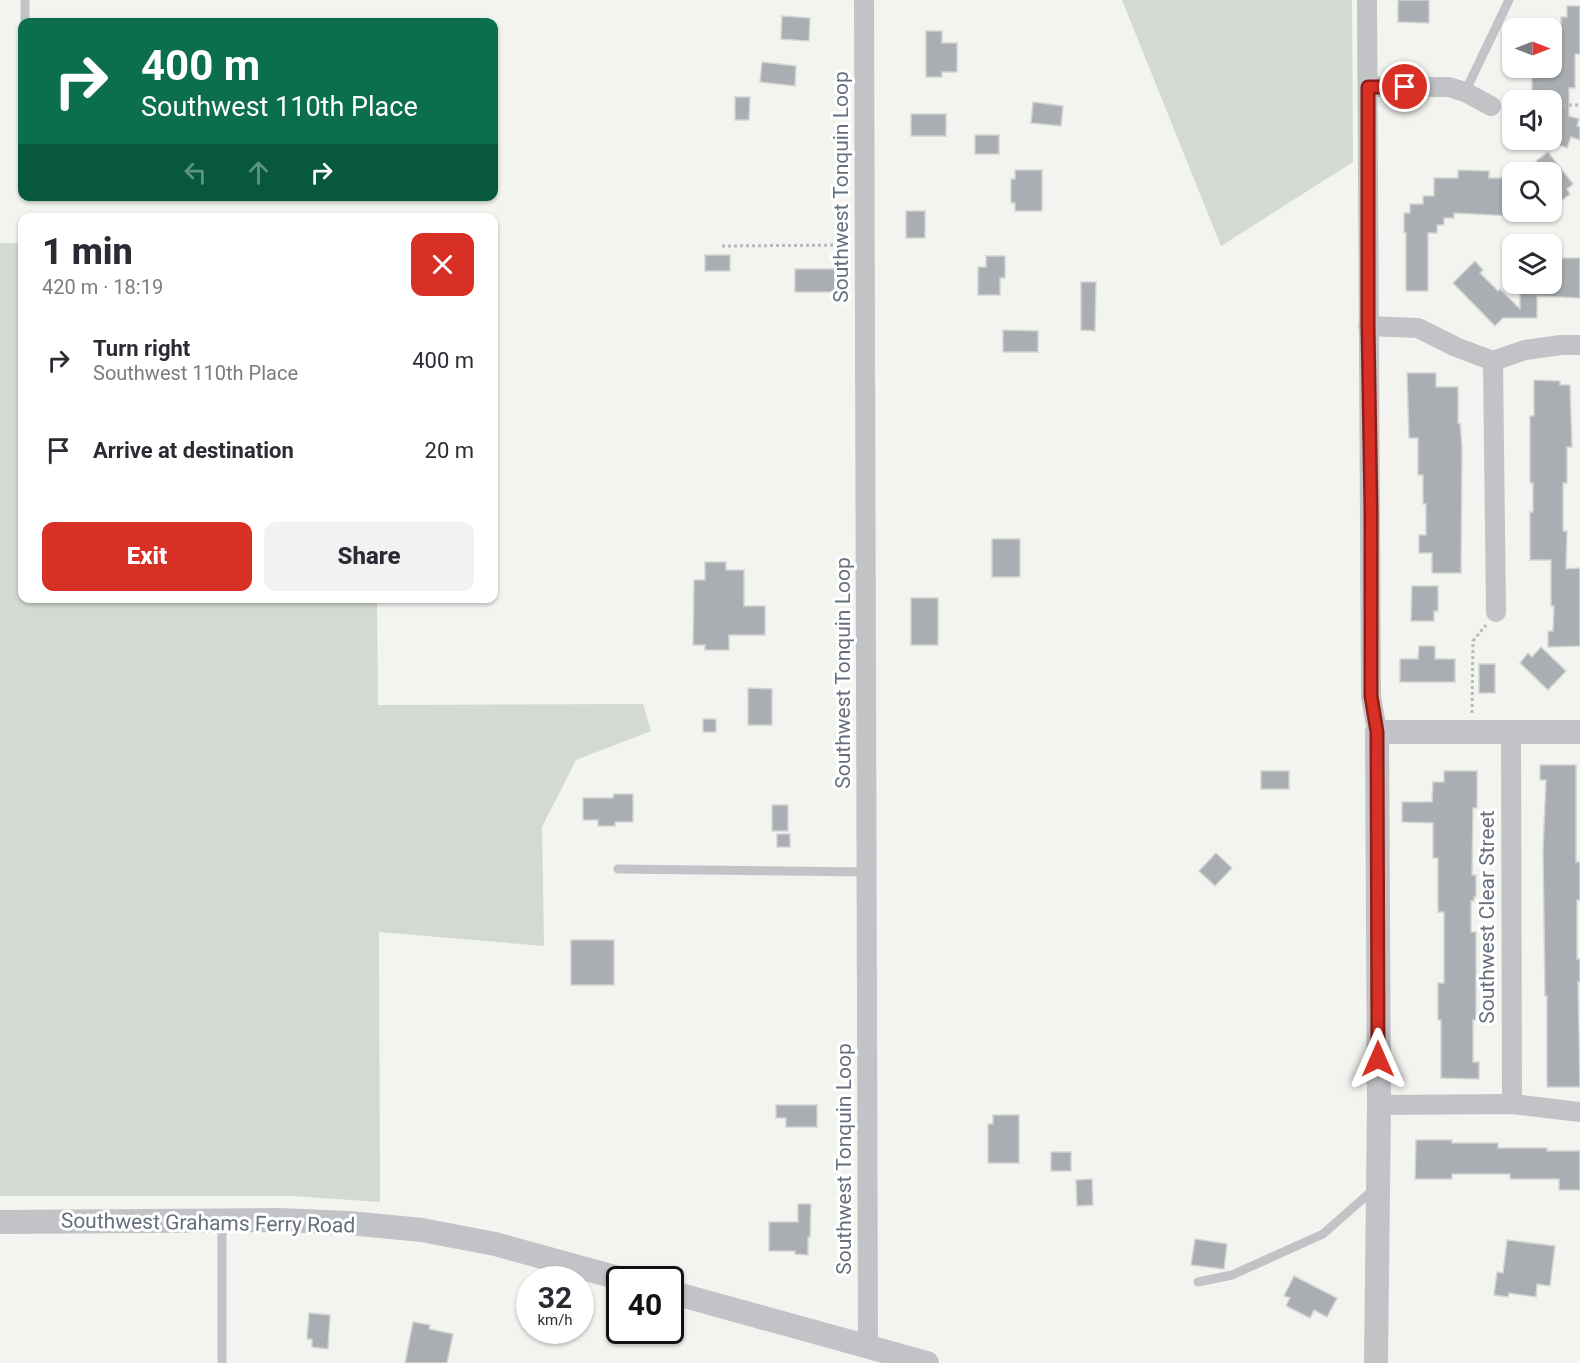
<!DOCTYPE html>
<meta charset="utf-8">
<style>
body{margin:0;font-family:Roboto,sans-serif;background:#f2f2f3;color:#2b2b33;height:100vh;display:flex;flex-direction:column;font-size:22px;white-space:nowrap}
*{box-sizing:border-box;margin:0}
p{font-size:20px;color:#7c7c81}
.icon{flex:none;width:33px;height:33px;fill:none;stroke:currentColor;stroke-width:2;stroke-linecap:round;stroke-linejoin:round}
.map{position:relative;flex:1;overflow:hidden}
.details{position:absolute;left:18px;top:213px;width:480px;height:390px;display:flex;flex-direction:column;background:#fff;border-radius:12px;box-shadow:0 2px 4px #0004}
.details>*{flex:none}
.guide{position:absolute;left:18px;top:18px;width:480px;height:183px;border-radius:12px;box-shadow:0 2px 4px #0004;background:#0b6e4f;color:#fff;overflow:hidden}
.needle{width:39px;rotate:90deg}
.controls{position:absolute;left:1502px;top:18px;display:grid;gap:12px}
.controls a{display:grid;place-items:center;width:60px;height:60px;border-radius:12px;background:#fff;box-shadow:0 2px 4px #0004;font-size:30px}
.speed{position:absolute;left:516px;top:1266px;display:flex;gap:12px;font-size:30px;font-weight:700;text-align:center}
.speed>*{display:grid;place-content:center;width:78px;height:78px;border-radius:50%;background:#fff;box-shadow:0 2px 4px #0004;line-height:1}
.speed small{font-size:15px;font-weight:400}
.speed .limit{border:3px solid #111;border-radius:9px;background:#fff;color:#111}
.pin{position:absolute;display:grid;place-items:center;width:51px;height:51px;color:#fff;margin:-26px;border:3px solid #fff;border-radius:50%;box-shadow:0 2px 6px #0007}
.me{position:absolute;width:66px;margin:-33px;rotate:0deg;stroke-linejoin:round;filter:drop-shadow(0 0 4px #0008)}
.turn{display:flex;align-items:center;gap:21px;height:126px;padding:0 24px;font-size:27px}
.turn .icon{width:78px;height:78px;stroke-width:2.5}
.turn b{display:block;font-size:42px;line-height:51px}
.lanes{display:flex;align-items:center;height:57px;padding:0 24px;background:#0003;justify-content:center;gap:30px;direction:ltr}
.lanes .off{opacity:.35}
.round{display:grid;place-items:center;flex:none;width:63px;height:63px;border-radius:12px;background:#f2f2f3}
.headline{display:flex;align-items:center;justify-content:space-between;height:102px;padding:0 24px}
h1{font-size:36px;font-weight:800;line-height:45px}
.cta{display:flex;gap:12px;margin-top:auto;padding:12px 24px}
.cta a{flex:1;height:69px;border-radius:12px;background:#d93025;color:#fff;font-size:24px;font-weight:800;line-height:69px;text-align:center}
.cta a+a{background:#f2f2f3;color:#2b2b33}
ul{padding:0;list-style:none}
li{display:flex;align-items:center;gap:18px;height:90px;padding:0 24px}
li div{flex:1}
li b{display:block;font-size:22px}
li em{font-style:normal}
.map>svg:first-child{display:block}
</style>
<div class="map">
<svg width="1580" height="1363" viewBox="0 0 1580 1363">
<rect width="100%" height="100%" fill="#f3f3f0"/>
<g fill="#d3dad1">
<path d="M1122,0H1352L1353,162L1221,246Z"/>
<path d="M0,243H22V598L377,599L378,705L643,704L651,731L576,760L542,827L544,946L379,932L380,1202L293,1196H0Z"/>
</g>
<g fill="#a9aeb3" stroke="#d4d4d2" stroke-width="1.5">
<path d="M1398,0H1429V23L1398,22Z"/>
<path d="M1567,6H1580V54H1575V88H1569V116L1579,119L1577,126L1580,127V140L1571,137L1567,148L1551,142V97H1532V68H1551V34H1561V17H1567Z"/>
<path d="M782,16L810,18L809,41L781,39Z"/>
<path d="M926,31H942V43H957V72H942V77H926Z"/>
<path d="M762,62L796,66L795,86L760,82Z"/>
<path d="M735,97H750L749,120H735Z"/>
<path d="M1033,102L1063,106L1061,126L1031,123Z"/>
<rect x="911" y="114" width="35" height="22"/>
<rect x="975" y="135" width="24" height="19"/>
<path d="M1548,152L1573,184L1567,189L1570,194L1560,202L1551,190V172H1527L1538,164L1536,161Z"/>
<path d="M1015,170H1042V211H1015V203H1011V179H1015Z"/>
<path d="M1458,170L1489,171V178H1512V216L1454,213V218H1444V225H1437V233H1428V291H1406V233H1404V213H1410V204H1423V196H1434V178H1458Z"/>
<rect x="906" y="211" width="19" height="27"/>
<rect x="705" y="255" width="25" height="16"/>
<path d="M986,256H1005V278H1000V295H978V267H986Z"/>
<path d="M1562,258H1580V298L1537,296V318H1503L1495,326L1453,283L1475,261L1483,270L1480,273L1498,291L1500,289L1520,309V284H1551V259H1562Z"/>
<rect x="795" y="269" width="40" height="23"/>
<path d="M1081,282H1096L1095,331L1081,330Z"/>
<path d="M1003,330L1038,331V352H1003Z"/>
<path d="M1407,373H1436V387H1458V423H1460L1462,447L1461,573H1432V553H1419V535H1426V504H1423V475H1418V438H1409Z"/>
<path d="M1534,380L1560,381V385H1570L1572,447H1567V483H1563V531H1567L1566,569L1580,568V646L1548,647V631H1553L1554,606H1551V560H1530V512H1533V483H1530V416H1534Z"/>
<rect x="992" y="539" width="28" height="38"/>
<path d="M705,562H726V570H744V606H765V635H729V650H705V645H693L694,580H705Z"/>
<path d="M1412,586H1438V611H1434V621H1411Z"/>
<rect x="911" y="598" width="27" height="47"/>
<path d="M1419,646H1435V659H1455V682H1400V659H1418Z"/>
<path d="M1541,647L1566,671L1548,690L1520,663L1528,653L1532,657Z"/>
<rect x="1479" y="664" width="16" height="29"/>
<path d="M748,688L772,689V725H748Z"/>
<rect x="703" y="719" width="13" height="13"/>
<path d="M1540,765H1576V862H1580V900H1577V959H1580V982H1578L1580,1087H1547V996H1545L1543,851L1546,780H1540Z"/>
<rect x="1261" y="771" width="28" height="18"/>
<path d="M1444,771H1477V808H1473L1472,875H1476V897H1474V901H1471V932H1476V1020H1473V1062H1479V1079L1441,1078V1020H1438V983H1444V912H1438V858H1433V823L1402,822V802H1432L1433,782H1444Z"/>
<path d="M614,794H633V822H615V826H598V820H583V798H613Z"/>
<rect x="772" y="805" width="16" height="26"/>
<rect x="777" y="834" width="13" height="13"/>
<path d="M1216,853L1232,868L1215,886L1199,871Z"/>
<rect x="571" y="940" width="43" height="45"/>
<path d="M776,1105H817V1127H786V1118H776Z"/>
<path d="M993,1115H1019V1163H988V1124H993Z"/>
<path d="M1416,1140H1452V1143H1498V1148H1547V1151H1580V1190H1559V1179H1510V1174H1452V1179H1415Z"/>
<rect x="1051" y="1152" width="20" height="19"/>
<path d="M1092,1179L1093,1205L1077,1206L1076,1180Z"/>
<path d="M798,1204H811L810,1237H808V1255L795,1254V1251H769V1222H798Z"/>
<path d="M1195,1239L1227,1244L1224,1269L1191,1265Z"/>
<path d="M1507,1240L1555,1246L1550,1286L1537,1284L1536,1297L1509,1293L1508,1297L1494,1295L1497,1272L1503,1273Z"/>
<path d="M1294,1276L1337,1298L1327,1317L1314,1310L1310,1318L1286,1306L1290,1298L1284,1296Z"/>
<path d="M309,1313L330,1315L328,1349L312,1347V1339H307Z"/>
<path d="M413,1322L430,1325L429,1329L453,1334L447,1363H405Z"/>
</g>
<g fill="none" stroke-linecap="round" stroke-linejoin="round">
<g stroke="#b8babc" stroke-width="3" stroke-dasharray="3 3" stroke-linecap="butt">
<path d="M1551,105H1580"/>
<path d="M722,246L848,245"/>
<path d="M1472,713L1473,641L1486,625"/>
</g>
<g stroke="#c1c3c6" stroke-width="9">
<path d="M25,0V22"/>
<path d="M1465,92L1509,0"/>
<path d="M618,869L867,872"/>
<path d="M222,1222V1363"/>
<path d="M1198,1282L1232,1275L1323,1234L1374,1189"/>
</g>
<g stroke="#c1c3c6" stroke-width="20">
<path d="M864,0L868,1346"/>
<path d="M1367,0L1371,696L1377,732"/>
<path d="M1368,87H1449L1465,92L1491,106"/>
<path d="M1368,326L1418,328L1456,347L1493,361L1525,350L1561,345H1580"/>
<path d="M1493,361L1496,612"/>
<path d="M1511,731L1512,1104"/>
<path d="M1379,1105L1512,1104L1580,1112"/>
</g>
<g stroke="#c1c3c6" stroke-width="24">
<path d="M0,1222L279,1220L349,1223L422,1230L495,1244L626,1280"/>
<path d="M670,1292L927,1363"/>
<path d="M1376,1363L1379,1105L1377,732H1580"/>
</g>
</g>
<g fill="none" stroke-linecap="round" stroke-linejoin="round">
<defs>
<path id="route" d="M1378,1059L1377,732L1371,696V510L1368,326V87H1405"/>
</defs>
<use href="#route" stroke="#8d1f18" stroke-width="15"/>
<use href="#route" stroke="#d93025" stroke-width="10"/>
</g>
<g text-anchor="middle" stroke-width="6" stroke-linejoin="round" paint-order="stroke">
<g font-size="21" fill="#656f7d" stroke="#fff">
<text transform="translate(841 187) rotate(-90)" y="7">Southwest Tonquin Loop</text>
<text transform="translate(843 673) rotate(-90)" y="7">Southwest Tonquin Loop</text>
<text transform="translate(1487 917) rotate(-90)" y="7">Southwest Clear Street</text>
<text transform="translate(844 1159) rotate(-90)" y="7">Southwest Tonquin Loop</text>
<text transform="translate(208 1223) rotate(1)" y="7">Southwest Grahams Ferry Road</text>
</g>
</g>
</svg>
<div class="controls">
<a><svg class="needle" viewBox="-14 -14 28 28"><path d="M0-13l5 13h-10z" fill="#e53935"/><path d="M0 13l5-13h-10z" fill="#7c7c81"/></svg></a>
<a><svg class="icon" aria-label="sound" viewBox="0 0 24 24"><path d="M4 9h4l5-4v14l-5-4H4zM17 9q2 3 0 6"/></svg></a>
<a><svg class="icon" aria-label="search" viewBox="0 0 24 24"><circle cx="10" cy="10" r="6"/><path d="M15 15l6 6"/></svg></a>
<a><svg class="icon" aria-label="layers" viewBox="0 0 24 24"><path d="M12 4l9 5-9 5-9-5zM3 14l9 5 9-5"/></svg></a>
</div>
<div class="speed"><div>32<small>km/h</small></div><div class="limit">40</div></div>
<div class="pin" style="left:1405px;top:87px;background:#d93025"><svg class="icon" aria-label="arrive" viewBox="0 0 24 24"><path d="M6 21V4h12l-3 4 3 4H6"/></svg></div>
<svg class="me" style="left:1378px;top:1059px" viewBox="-20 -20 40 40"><path d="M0-17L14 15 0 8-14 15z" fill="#d93025" stroke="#fff" stroke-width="4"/></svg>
<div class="guide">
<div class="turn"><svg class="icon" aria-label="right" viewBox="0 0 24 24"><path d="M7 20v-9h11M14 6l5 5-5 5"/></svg><div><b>400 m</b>Southwest 110th Place</div></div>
<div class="lanes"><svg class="icon off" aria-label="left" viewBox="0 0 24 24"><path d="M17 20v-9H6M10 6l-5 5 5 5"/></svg><svg class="icon off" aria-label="ahead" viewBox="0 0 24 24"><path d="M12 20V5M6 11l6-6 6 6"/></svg><svg class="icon" aria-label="right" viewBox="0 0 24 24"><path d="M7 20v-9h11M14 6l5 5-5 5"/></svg></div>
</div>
<section class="details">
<div class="headline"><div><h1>1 min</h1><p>420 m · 18:19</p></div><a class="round" style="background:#d93025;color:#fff"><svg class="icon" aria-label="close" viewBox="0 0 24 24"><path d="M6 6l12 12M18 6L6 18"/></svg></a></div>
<ul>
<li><svg class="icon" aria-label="right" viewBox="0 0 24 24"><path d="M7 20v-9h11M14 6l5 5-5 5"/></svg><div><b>Turn right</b><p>Southwest 110th Place</p></div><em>400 m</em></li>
<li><svg class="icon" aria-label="arrive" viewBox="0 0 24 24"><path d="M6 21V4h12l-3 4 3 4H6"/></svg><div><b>Arrive at destination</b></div><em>20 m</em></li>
</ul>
<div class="cta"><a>Exit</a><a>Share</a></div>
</section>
</div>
